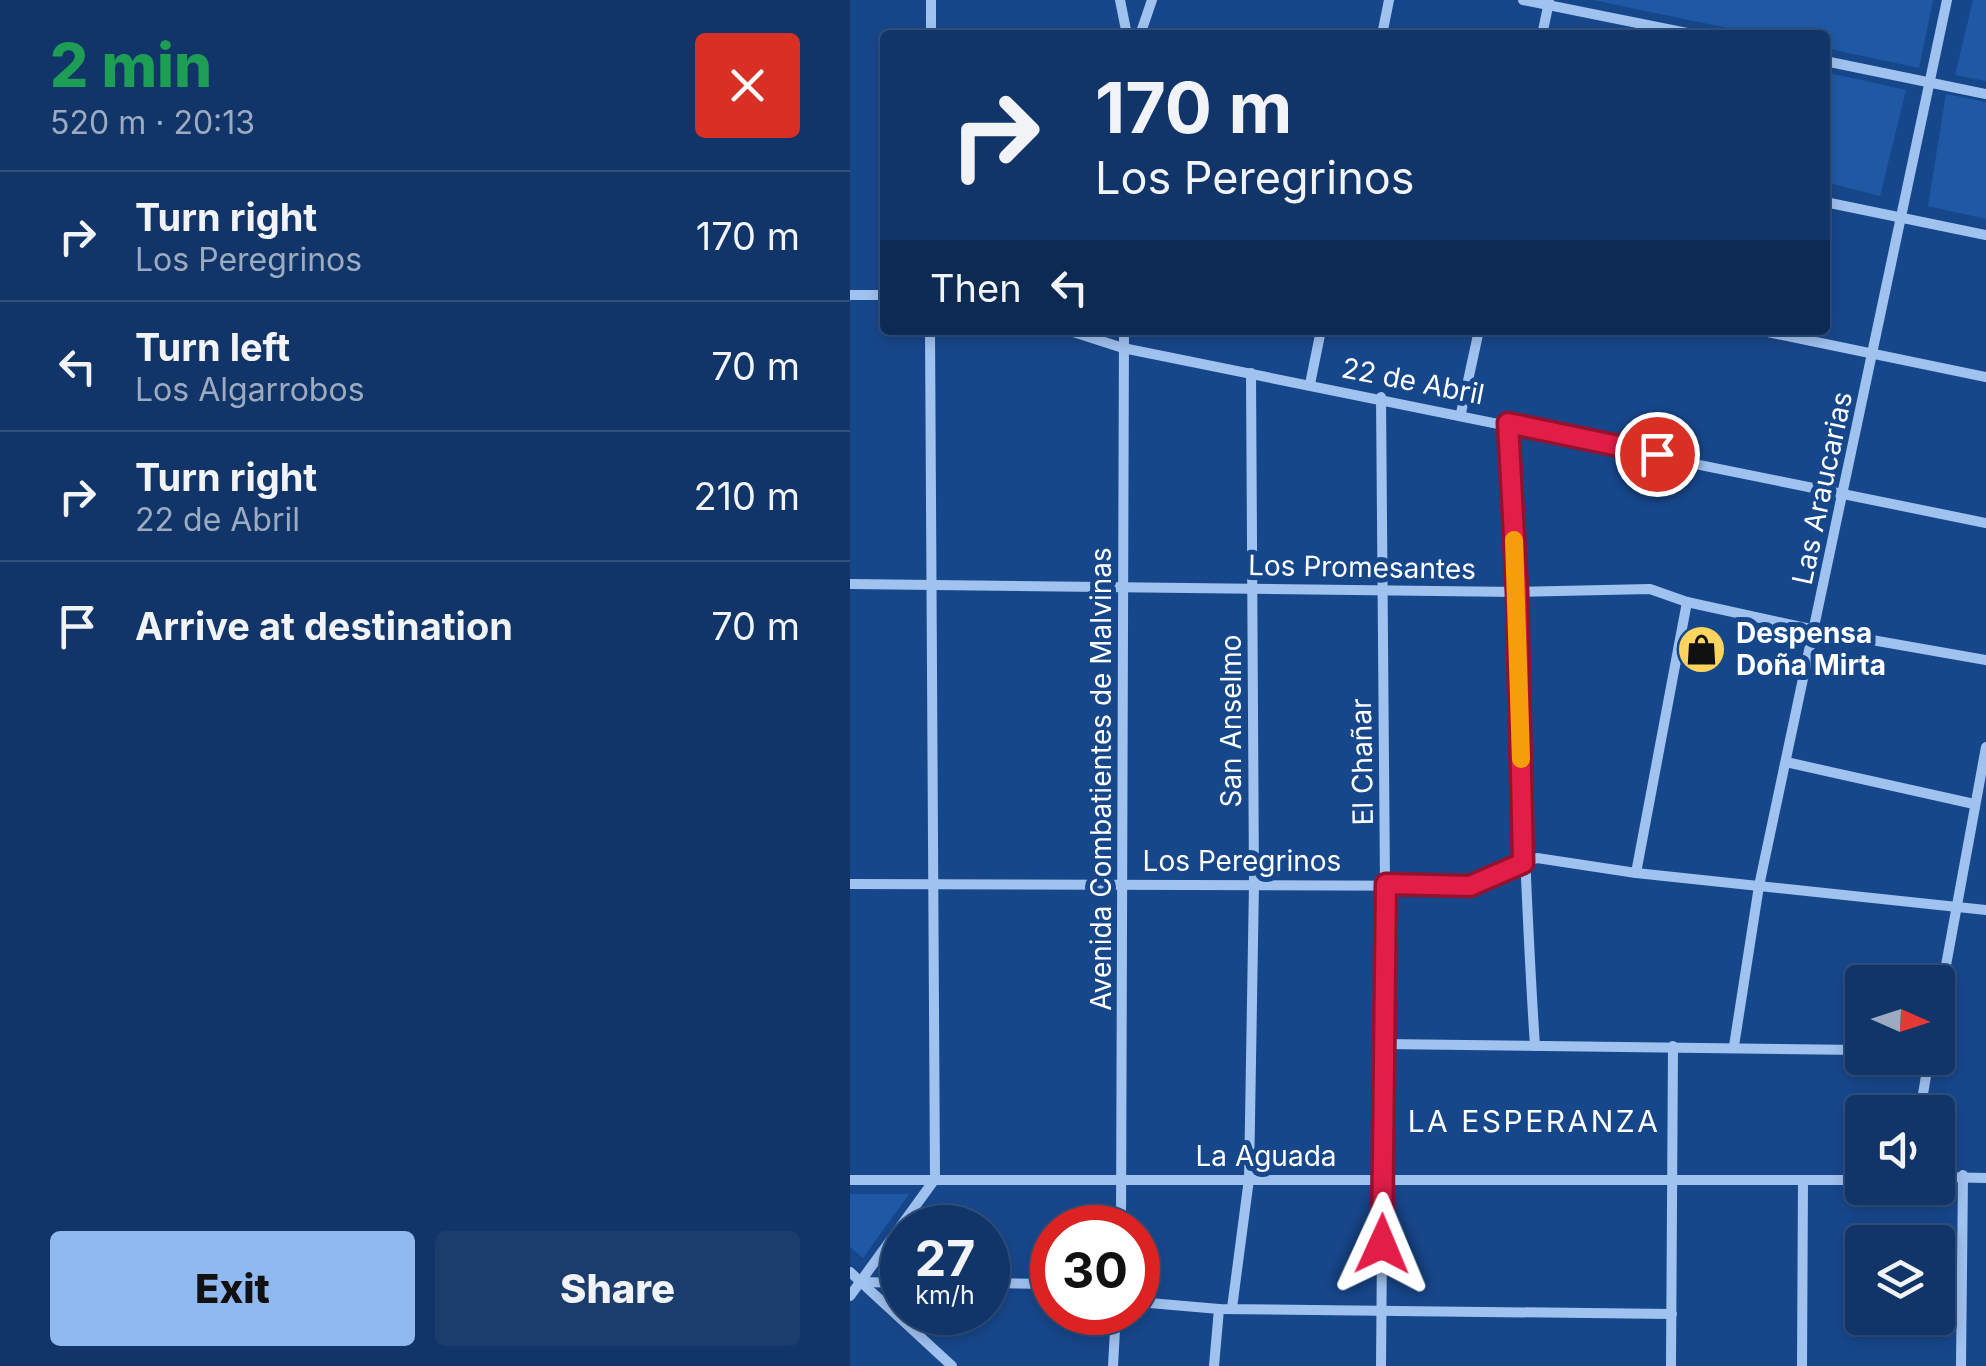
<!DOCTYPE html>
<meta charset="utf-8">
<style>
body{margin:0;font-family:Inter,sans-serif;background:#1a3d6e;color:#f1f3f6;height:100vh;display:flex;flex-direction:column;font-size:38px;white-space:nowrap}
*{box-sizing:border-box;margin:0}
p{font-size:32px;color:#9cabc0}
.icon{flex:none;width:55px;height:55px;fill:none;stroke:currentColor;stroke-width:2;stroke-linecap:round;stroke-linejoin:round}
.map{position:relative;flex:1;overflow:hidden}
.sheet{display:flex;flex-direction:column;background:#113568;width:850px}
.sheet>*{flex:none}
.top-card{position:absolute;left:30px;top:30px;width:950px;height:305px;border-radius:10px;box-shadow:0 5px 15px #0003,0 0 0 2px #30507c;background:#113568;color:#f1f3f6;overflow:hidden}
.needle{width:65px;rotate:93deg}
.tools{position:absolute;left:995px;top:965px;display:grid;gap:20px}
.tools a{display:grid;place-items:center;width:110px;height:110px;border-radius:10px;background:#113568;box-shadow:0 5px 15px #0003,0 0 0 2px #30507c;font-size:50px}
.speed{position:absolute;left:30px;top:1205px;display:flex;gap:20px;font-size:50px;font-weight:700;text-align:center}
.speed>*{display:grid;place-content:center;width:130px;height:130px;border-radius:50%;background:#113568;box-shadow:0 5px 15px #0003,0 0 0 2px #30507c;line-height:1}
.speed small{font-size:25px;font-weight:400}
.speed .limit{border:15px solid #d22;background:#fff;color:#111}
.pin{position:absolute;display:grid;place-items:center;width:85px;height:85px;color:#fff;margin:-42px;border:5px solid #fff;border-radius:50%;box-shadow:0 2px 10px #0007}
.me{position:absolute;width:110px;margin:-55px;rotate:1deg;stroke-linejoin:round;filter:drop-shadow(0 0 8px #0008)}
.turn{display:flex;align-items:center;gap:35px;height:210px;padding:0 50px;font-size:45px}
.turn .icon{width:130px;height:130px;stroke-width:2.5}
.turn b{display:block;font-size:70px;line-height:85px}
.then{display:flex;align-items:center;height:95px;padding:0 50px;background:#0003;gap:20px;font-size:38px}
.round{display:grid;place-items:center;flex:none;width:105px;height:105px;border-radius:10px;background:#1a3d6e}
.headline{display:flex;align-items:center;justify-content:space-between;height:170px;padding:0 50px}
h1{font-size:60px;font-weight:800;line-height:75px;color:#1e9e55}
.cta{display:flex;gap:20px;margin-top:auto;padding:20px 50px}
.cta a{flex:1;height:115px;border-radius:10px;background:#90b9f0;color:#111;font-size:40px;font-weight:800;line-height:115px;text-align:center}
.cta a+a{background:#1a3d6e;color:#f1f3f6}
ul{padding:0;list-style:none}
li{display:flex;align-items:center;gap:30px;height:130px;padding:0 50px;border-top:2px solid #30507c}
li div{flex:1}
li b{display:block;font-size:38px}
li em{font-style:normal}
main{display:flex;flex:1;min-height:0}
.map>svg:first-child{display:block}
</style>
<main>
<section class="sheet">
<div class="headline"><div><h1>2 min</h1><p>520 m · 20:13</p></div><a class="round" style="background:#d93025;color:#fff"><svg class="icon" aria-label="close" viewBox="0 0 24 24"><path d="M6 6l12 12M18 6L6 18"/></svg></a></div>
<ul>
<li><svg class="icon" aria-label="right" viewBox="0 0 24 24"><path d="M7 20v-9h11M14 6l5 5-5 5"/></svg><div><b>Turn right</b><p>Los Peregrinos</p></div><em>170 m</em></li>
<li><svg class="icon" aria-label="left" viewBox="0 0 24 24"><path d="M17 20v-9H6M10 6l-5 5 5 5"/></svg><div><b>Turn left</b><p>Los Algarrobos</p></div><em>70 m</em></li>
<li><svg class="icon" aria-label="right" viewBox="0 0 24 24"><path d="M7 20v-9h11M14 6l5 5-5 5"/></svg><div><b>Turn right</b><p>22 de Abril</p></div><em>210 m</em></li>
<li><svg class="icon" aria-label="arrive" viewBox="0 0 24 24"><path d="M6 21V4h12l-3 4 3 4H6"/></svg><div><b>Arrive at destination</b></div><em>70 m</em></li>
</ul>
<div class="cta"><a>Exit</a><a>Share</a></div>
</section>
<div class="map">
<svg width="1136" height="1366" viewBox="0 0 1136 1366">
<rect width="100%" height="100%" fill="#17478b"/>
<g fill="#1f59a5">
<path d="M743,0H1083L1069,68L975,48V35H911Z"/>
<path d="M1123,0H1136V81L1105,75Z"/>
<path d="M975,72L1056,90L1030,196L975,182Z"/>
<path d="M1096,94L1136,102V219L1078,206Z"/>
<path d="M0,1194H59L13,1258L0,1247Z"/>
</g>
<g fill="none" stroke-linecap="round" stroke-linejoin="round">
<g stroke="#a0c2ef" stroke-width="10">
<path d="M270,0L277,35"/>
<path d="M673,0L847,35"/>
<path d="M81,35V0"/>
<path d="M290,35L302,0"/>
<path d="M532,35L539,0"/>
<path d="M692,35L699,2"/>
<path d="M975,61L1136,94"/>
<path d="M975,202L1136,235"/>
<path d="M0,295H35"/>
<path d="M217,330L273,348L1136,523"/>
<path d="M908,330L1136,377"/>
<path d="M460,384L471,330"/>
<path d="M611,413L629,330"/>
<path d="M657,423C669,631 671,838 685,1046"/>
<path d="M0,584L667,592L800,589L837,602L965,630L1136,660"/>
<path d="M936,762L1124,804"/>
<path d="M786,873L837,602"/>
<path d="M0,884L620,886L687,858L786,873L1136,910"/>
<path d="M1088,1009L1136,747"/>
<path d="M533,1044L1012,1050"/>
<path d="M884,1046L909,886L1097,0"/>
<path d="M1070,1112L1079,1058"/>
<path d="M1088,1177L1136,1178"/>
<path d="M0,1180H1012"/>
<path d="M271,1228L274,330"/>
<path d="M0,1272L102,1366"/>
<path d="M13,1282L52,1283"/>
<path d="M138,1283L202,1284"/>
<path d="M0,1296L85,1179L80,330"/>
<path d="M288,1302L369,1309L822,1314"/>
<path d="M382,1308L399,1179L404,883L401,373"/>
<path d="M263,1366L266,1312"/>
<path d="M364,1366L369,1309"/>
<path d="M531,1366L535,884L531,397"/>
<path d="M821,1366L823,1046"/>
<path d="M952,1366L953,1180"/>
<path d="M1111,1366L1113,1175"/>
</g>
</g>
<g fill="none" stroke-linecap="round" stroke-linejoin="round">
<defs>
<path id="route" d="M532,1244L536,884L620,886L673,863L667,592L658,423L807,454"/>
</defs>
<use href="#route" stroke="#92132f" stroke-width="25"/>
<use href="#route" stroke="#e11d48" stroke-width="18"/>
<path stroke="#f59e0b" stroke-width="18" d="M664,540L671,759"/>
</g>
<defs>
<symbol id="shop-disc" viewBox="-11 -11 22 22"><circle r="9.5" fill="#ffd45e" stroke="#17478b"/><path d="M-5-2.5h2.3a2.7 3.5 0 0 1 5.4 0H5L5.5 6h-11ZM-1.5-2.5h3a1.5 2.3 0 0 0-3 0Z" fill="#111"/></symbol>
</defs>
<g fill-rule="evenodd">
<use href="#shop-disc" x="824" y="622" width="55" height="55"/>
</g>
<g text-anchor="middle" stroke-width="10" stroke-linejoin="round" paint-order="stroke">
<g font-size="28" fill="#fff" stroke="#17478b">
<text transform="translate(563 381) rotate(11)" y="10">22 de Abril</text>
<text transform="translate(972 488) rotate(-78)" y="10">Las Araucarias</text>
<text transform="translate(512 567) rotate(1)" y="10">Los Promesantes</text>
<text transform="translate(381 721) rotate(-90)" y="10">San Anselmo</text>
<text transform="translate(512 762) rotate(-91)" y="10">El Chañar</text>
<text transform="translate(251 779) rotate(-90)" y="10">Avenida Combatientes de Malvinas</text>
<text x="392" y="871">Los Peregrinos</text>
<text x="416" y="1166">La Aguada</text>
</g>
<g font-size="28" font-weight="bold" fill="#fff" stroke="#17478b" text-anchor="start">
<text x="886" y="643">Despensa<tspan x="886" dy="32">Doña Mirta</tspan></text>
</g>
<g font-size="30" letter-spacing="2.5" fill="#fff" stroke="#17478b">
<text x="684" y="1132">LA ESPERANZA</text>
</g>
</g>
</svg>
<div class="tools">
<a><svg class="needle" viewBox="-14 -14 28 28"><path d="M0-13l5 13h-10z" fill="#e53935"/><path d="M0 13l5-13h-10z" fill="#9cabc0"/></svg></a>
<a><svg class="icon" aria-label="sound" viewBox="0 0 24 24"><path d="M4 9h4l5-4v14l-5-4H4zM17 9q2 3 0 6"/></svg></a>
<a><svg class="icon" aria-label="layers" viewBox="0 0 24 24"><path d="M12 4l9 5-9 5-9-5zM3 14l9 5 9-5"/></svg></a>
</div>
<div class="speed"><div>27<small>km/h</small></div><div class="limit">30</div></div>
<div class="pin" style="left:807px;top:454px;background:#d93025"><svg class="icon" aria-label="arrive" viewBox="0 0 24 24"><path d="M6 21V4h12l-3 4 3 4H6"/></svg></div>
<svg class="me" style="left:532px;top:1244px" viewBox="-20 -20 40 40"><path d="M0-17L14 15 0 8-14 15z" fill="#e11d48" stroke="#fff" stroke-width="4"/></svg>
<div class="top-card">
<div class="turn"><svg class="icon" aria-label="right" viewBox="0 0 24 24"><path d="M7 20v-9h11M14 6l5 5-5 5"/></svg><div><b>170 m</b>Los Peregrinos</div></div>
<div class="then">Then<svg class="icon" aria-label="left" viewBox="0 0 24 24"><path d="M17 20v-9H6M10 6l-5 5 5 5"/></svg></div>
</div>
</div>
</main>
